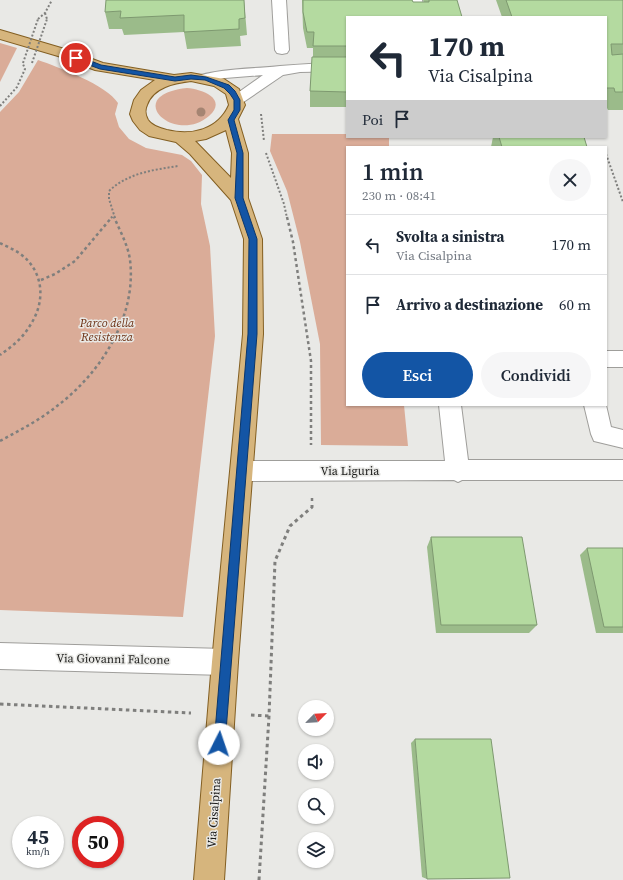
<!DOCTYPE html>
<html lang="it">
<meta charset="utf-8">
<style>
body{margin:0;font-family:"Source Serif 4",serif;background:#f6f6f7;color:#1f2937;height:100vh;display:flex;flex-direction:column;font-size:15px;white-space:nowrap}
*{box-sizing:border-box;margin:0}
p{font-size:13px;color:#747a83}
.icon{flex:none;width:22px;height:22px;fill:none;stroke:currentColor;stroke-width:2;stroke-linecap:round;stroke-linejoin:round}
.map{position:relative;flex:1;overflow:hidden}
.panel{position:absolute;left:346px;top:146px;width:261px;height:260px;display:flex;flex-direction:column;background:#fff;border-radius:0px;box-shadow:0 1px 3px #0004}
.panel>*{flex:none}
.hud{position:absolute;left:346px;top:16px;width:261px;height:122px;border-radius:0px;box-shadow:0 1px 3px #0004;background:#fff;color:#1f2937;overflow:hidden}
.needle{width:26px;rotate:66deg}
.fabs{position:absolute;left:298px;top:700px;display:grid;gap:8px}
.fabs a{display:grid;place-items:center;width:36px;height:36px;border-radius:50%;background:#fff;box-shadow:0 1px 3px #0004;font-size:20px}
.speed{position:absolute;left:12px;top:816px;display:flex;gap:8px;font-size:20px;font-weight:700;text-align:center}
.speed>*{display:grid;place-content:center;width:52px;height:52px;border-radius:50%;background:#fff;box-shadow:0 1px 3px #0004;line-height:1}
.speed small{font-size:10px;font-weight:400}
.speed .limit{border:6px solid #d22;background:#fff;color:#111}
.pin{position:absolute;display:grid;place-items:center;width:34px;height:34px;color:#fff;margin:-17px;border:2px solid #fff;border-radius:50%;box-shadow:0 1px 4px #0007}
.me{position:absolute;width:44px;margin:-22px;rotate:4deg;stroke-linejoin:round;filter:drop-shadow(0 0 3px #0008)}
.turn{display:flex;align-items:center;gap:14px;height:84px;padding:0 16px;font-size:18px}
.turn .icon{width:52px;height:52px;stroke-width:2.5}
.turn b{display:block;font-size:28px;line-height:34px}
.then{display:flex;align-items:center;height:38px;padding:0 16px;background:#0003;gap:8px;font-size:15px}
.round{display:grid;place-items:center;flex:none;width:42px;height:42px;border-radius:21px;background:#f6f6f7}
.head{display:flex;align-items:center;justify-content:space-between;height:68px;padding:0 16px}
h1{font-size:24px;font-weight:600;line-height:30px}
.primary-button{display:flex;gap:8px;margin-top:auto;padding:8px 16px}
.primary-button a{flex:1;height:46px;border-radius:24px;background:#1355a5;color:#fff;font-size:16px;font-weight:600;line-height:46px;text-align:center}
.primary-button a+a{background:#f6f6f7;color:#1f2937}
ul{padding:0;list-style:none}
li{display:flex;align-items:center;gap:12px;height:60px;padding:0 16px;border-top:1px solid #e0e1e3}
li div{flex:1}
li b{display:block;font-size:15px}
li em{font-style:normal}
.map>svg:first-child{display:block}
</style>
<div class="map">
<svg width="623" height="880" viewBox="0 0 623 880">
<rect width="100%" height="100%" fill="#e9e9e6"/>
<g fill="#daac98">
<path d="M0,43L17,48L0,82Z"/>
<path d="M38,60C58,67 107,85 118,103L115,114L119,127L129,139L146,148L182,155L191,161L202,175L201,204L210,246L215,336L183,617L0,610V112L19,92Z"/>
<path d="M187,88C202,89 228,99 209,116C174,146 121,95 187,88Z"/>
<path d="M272,134H347V137H389V147H347V405H404L408,446L321,445L320,344L300,242L287,191L270,151Z"/>
</g>
<g fill="none" stroke-linecap="round" stroke-linejoin="round">
<defs>
<g id="minor">
<path d="M272,0H286L289,50L287,53L282,54L277,53L275,50Z"/>
<path d="M408,0H422L426,17H412Z"/>
<path d="M347,63V71L300,72L283,75L242,103L237,105L232,103L229,100L232,97L263,75L225,78L206,82L201,81L199,78L201,75C228,68 252,69 280,66C302,64 324,63 347,63Z"/>
<rect x="606" y="351" width="17" height="16"/>
<path d="M439,405H461L468,460H623V480H462L458,482L454,480L242,481L234,478L231,471L234,464L242,461H445Z"/>
<path d="M584,405H606L611,427L623,430V448L594,441L591,434Z"/>
<path d="M0,643L225,649L234,653L238,662L234,671L225,675L0,669Z"/>
</g>
<path id="major" d="M0,30L68,50L103,63L174,75L191,73L224,79L239,89L245,105L238,119L248,153V198L262,239L263,334L238,662L224,880H194L212,662L243,334L244,239L231,200L190,154L176,142L149,136L140,130L133,121L130,114L134,100L141,90L155,80L95,70L58,56L0,39ZM191,81L214,86L226,94L229,105C218,130 192,136 167,130C160,128 152,126 148,120C145,115 145,109 147,105C153,87 175,83 191,81ZM226,130L232,153L231,178L195,141L206,139Z"/>
</defs>
<use href="#minor" stroke="#9f9e9b" stroke-width="2"/>
<use href="#major" stroke="#835f22" stroke-width="2"/>
<g stroke="#7f7f7d" stroke-width="2" stroke-dasharray="2 2" stroke-linecap="butt">
<path d="M45,13L47,19"/>
<path d="M38,19L45,13L52,0"/>
<path d="M0,106L17,87L25,69L23,64"/>
<path d="M261,114L264,141"/>
<path d="M266,153L284,204L287,218"/>
<path d="M606,154L623,202"/>
<path d="M111,218L114,215"/>
<path d="M115,218L109,199V191C128,173 153,170 178,166"/>
</g>
<g stroke="#7f7f7d" stroke-width="2.5" stroke-dasharray="3 3" stroke-linecap="butt">
<path d="M287,217L293,242L311,361V445"/>
<path d="M0,243C6,246 13,249 19,253C45,271 46,303 29,327C22,339 11,347 0,355"/>
<path d="M41,280L55,274L75,261L112,217"/>
<path d="M0,441C20,430 40,420 57,406C101,373 137,316 130,260C128,245 120,231 114,217"/>
<path d="M312,498V504"/>
</g>
<g stroke="#7f7f7d" stroke-width="3" stroke-dasharray="3.5 3.5" stroke-linecap="butt">
<path d="M0,704L191,713"/>
<path d="M251,715L269,716"/>
<path d="M259,880L269,716L275,561L290,526L312,507V503"/>
</g>
<use href="#minor" fill="#fff" fill-rule="evenodd"/>
<use href="#major" fill="#d6b57d" fill-rule="evenodd"/>
<g stroke="#7f7f7d" stroke-width="2" stroke-dasharray="2 2" stroke-linecap="butt">
<path d="M23,63L38,19"/>
<path d="M32,63L47,19"/>
</g>
</g>
<circle fill="#a58472" cx="201" cy="112" r="4.5"/>
<g fill="#9bbb8a">
<path d="M244,0L247,35L240,36L241,46L187,49L184,32L124,35L122,29H109L105,12Z"/>
<path d="M302,0H412L413,2H424L423,0H457L347,17V107H310V91L313,57V48H307L303,28Z"/>
<path d="M496,0H623V110H608L606,106V17H502Z"/>
<path d="M493,137H584L587,147H491Z"/>
<path d="M431,537L537,625L529,633H436L427,547Z"/>
<path d="M587,548H623V633H596L580,555Z"/>
<path d="M415,739L427,879L422,877L411,743Z"/>
</g>
<g fill="#b4daa0" stroke="#7e9970">
<path d="M106,0H244L245,18L239,19V29L184,32V15L120,18L121,11L105,12Z"/>
<path d="M303,0H412L413,2H429V0H457L462,17H347V46H313L314,32H307L303,12Z"/>
<path d="M506,0H623V44H611L612,55L623,54V92H615L614,88H606V17H512Z"/>
<path d="M312,57H347V92L310,91Z"/>
<path d="M499,137H584L587,147H502Z"/>
<path d="M431,537H522L537,625H441Z"/>
<path d="M587,548H623V627H604Z"/>
<path d="M415,739H491L510,878L427,879Z"/>
</g>
<path fill="#1355a5" stroke="#0c376b" d="M73,56H78L101,65L175,77L191,75L206,77L229,85L235,91L240,100V110L234,120L243,153V198L257,239V334L225,744L223,748L219,750L215,748L214,744L248,334L249,239L235,198L237,153L228,120L234,110V100L230,94L224,88L205,80L191,79L175,81L100,69L73,59Z"/>
<g text-anchor="middle" stroke-width="3" stroke-linejoin="round" paint-order="stroke">
<g font-size="12" font-style="italic" fill="#6d3114" stroke="#e9e9e6">
<text x="107" y="327">Parco della<tspan x="107" dy="14">Resistenza</tspan></text>
</g>
<g font-size="12" fill="#1c1c1b" stroke="#e9e9e6">
<text x="350" y="475">Via Liguria</text>
<text transform="translate(113 659) rotate(1)" y="4">Via Giovanni Falcone</text>
<text transform="translate(214 813) rotate(-86)" y="4">Via Cisalpina</text>
</g>
</g>
</svg>
<div class="fabs">
<a><svg class="needle" viewBox="-14 -14 28 28"><path d="M0-13l5 13h-10z" fill="#e53935"/><path d="M0 13l5-13h-10z" fill="#747a83"/></svg></a>
<a><svg class="icon" aria-label="sound" viewBox="0 0 24 24"><path d="M4 9h4l5-4v14l-5-4H4zM17 9q2 3 0 6"/></svg></a>
<a><svg class="icon" aria-label="search" viewBox="0 0 24 24"><circle cx="10" cy="10" r="6"/><path d="M15 15l6 6"/></svg></a>
<a><svg class="icon" aria-label="layers" viewBox="0 0 24 24"><path d="M12 4l9 5-9 5-9-5zM3 14l9 5 9-5"/></svg></a>
</div>
<div class="speed"><div>45<small>km/h</small></div><div class="limit">50</div></div>
<div class="pin" style="left:76px;top:58px;background:#d93025"><svg class="icon" aria-label="arrive" viewBox="0 0 24 24"><path d="M6 21V4h12l-3 4 3 4H6"/></svg></div>
<svg class="me" style="left:219px;top:744px" viewBox="-20 -20 40 40"><circle r="19" fill="#fff"/><path d="M0-13L10 11 0 6-10 11z" fill="#1355a5"/></svg>
<div class="hud">
<div class="turn"><svg class="icon" aria-label="left" viewBox="0 0 24 24"><path d="M17 20v-9H6M10 6l-5 5 5 5"/></svg><div><b>170 m</b>Via Cisalpina</div></div>
<div class="then">Poi<svg class="icon" aria-label="arrive" viewBox="0 0 24 24"><path d="M6 21V4h12l-3 4 3 4H6"/></svg></div>
</div>
<section class="panel">
<div class="head"><div><h1>1 min</h1><p>230 m · 08:41</p></div><a class="round"><svg class="icon" aria-label="close" viewBox="0 0 24 24"><path d="M6 6l12 12M18 6L6 18"/></svg></a></div>
<ul>
<li><svg class="icon" aria-label="left" viewBox="0 0 24 24"><path d="M17 20v-9H6M10 6l-5 5 5 5"/></svg><div><b>Svolta a sinistra</b><p>Via Cisalpina</p></div><em>170 m</em></li>
<li><svg class="icon" aria-label="arrive" viewBox="0 0 24 24"><path d="M6 21V4h12l-3 4 3 4H6"/></svg><div><b>Arrivo a destinazione</b></div><em>60 m</em></li>
</ul>
<div class="primary-button"><a>Esci</a><a>Condividi</a></div>
</section>
</div>
